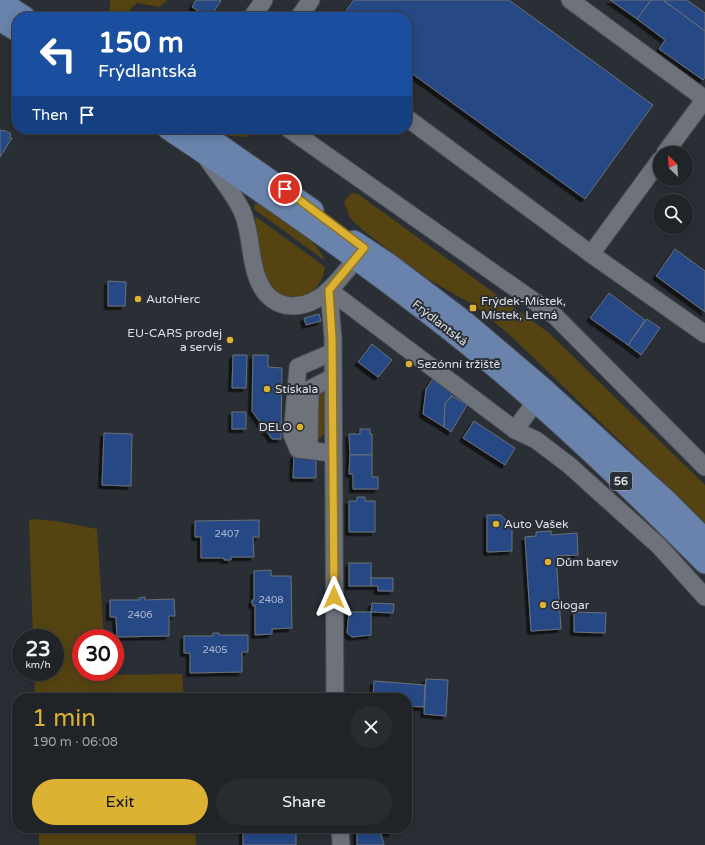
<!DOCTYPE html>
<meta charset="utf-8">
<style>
body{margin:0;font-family:"Varela Round",sans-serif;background:#282b30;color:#f1f3f6;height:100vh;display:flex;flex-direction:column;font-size:15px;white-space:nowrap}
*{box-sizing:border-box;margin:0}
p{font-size:13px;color:#a2a4a8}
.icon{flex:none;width:22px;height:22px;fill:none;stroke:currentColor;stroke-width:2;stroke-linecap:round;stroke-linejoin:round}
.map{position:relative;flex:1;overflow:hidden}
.sheet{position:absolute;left:12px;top:693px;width:400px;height:140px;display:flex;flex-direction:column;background:#202328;border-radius:16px;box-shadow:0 2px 10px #0003,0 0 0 1px #3d4045}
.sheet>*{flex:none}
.guide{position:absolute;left:12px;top:12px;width:400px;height:122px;border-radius:16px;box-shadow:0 2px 10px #0003,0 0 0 1px #3d4045;background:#1a4fa0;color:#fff;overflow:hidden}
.needle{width:26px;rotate:335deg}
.buttons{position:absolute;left:653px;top:146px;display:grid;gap:8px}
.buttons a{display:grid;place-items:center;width:40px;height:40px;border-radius:50%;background:#202328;box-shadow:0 2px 10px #0003,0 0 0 1px #3d4045;font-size:20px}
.speed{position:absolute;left:12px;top:629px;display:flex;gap:8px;font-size:20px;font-weight:700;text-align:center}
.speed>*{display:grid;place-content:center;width:52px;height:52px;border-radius:50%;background:#202328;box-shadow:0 2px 10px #0003,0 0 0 1px #3d4045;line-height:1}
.speed small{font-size:10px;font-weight:400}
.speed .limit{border:6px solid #d22;background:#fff;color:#111}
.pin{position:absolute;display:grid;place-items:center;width:34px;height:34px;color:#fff;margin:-17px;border:2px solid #fff;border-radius:50%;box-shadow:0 1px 4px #0007}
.me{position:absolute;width:44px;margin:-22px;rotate:0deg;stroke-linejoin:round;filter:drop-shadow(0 0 3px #0008)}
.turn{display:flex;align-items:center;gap:14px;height:84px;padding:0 20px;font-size:18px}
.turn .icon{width:52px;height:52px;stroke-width:2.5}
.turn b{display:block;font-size:28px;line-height:34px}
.then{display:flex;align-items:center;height:38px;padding:0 20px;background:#0003;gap:8px;font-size:15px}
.round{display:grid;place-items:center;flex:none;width:42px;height:42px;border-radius:21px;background:#282b30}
.headline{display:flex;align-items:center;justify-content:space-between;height:68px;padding:0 20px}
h1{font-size:24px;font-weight:600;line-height:30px;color:#dcb233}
.action{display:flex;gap:8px;margin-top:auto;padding:8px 20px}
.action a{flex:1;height:46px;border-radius:24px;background:#dcb233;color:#111;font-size:16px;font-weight:600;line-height:46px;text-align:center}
.action a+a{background:#282b30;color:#f1f3f6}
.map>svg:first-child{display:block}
</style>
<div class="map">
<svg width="705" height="845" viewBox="0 0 705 845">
<defs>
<filter id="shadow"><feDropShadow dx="-3.5" dy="3.5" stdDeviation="0" flood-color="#0009"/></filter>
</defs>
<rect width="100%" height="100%" fill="#2a2f35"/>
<g fill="#554412">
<path d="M110,0H168L159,7L137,3L131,8L127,17H110Z"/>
<path d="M218,129H248L247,137L229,136Z"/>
<path d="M351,193L358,194L549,333L705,485V523L512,337L475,306L425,277L364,231L350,218L344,202Z"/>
<path d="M255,204H259C278,217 318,238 324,260L254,209Z"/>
<path d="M255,216L325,267C323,279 317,291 305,295C259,311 259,245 255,216Z"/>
<path d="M323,392L326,394V433L316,441L317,394Z"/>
<path d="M32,519L56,521L97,529L104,638H81V672H106V675L182,674L184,698H35L34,672H55V638H33L29,521Z"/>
<path d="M39,828H195L196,845H39Z"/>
</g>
<g fill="#274985" stroke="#6b7078" filter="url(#shadow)">
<path d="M196,0H220L221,1L210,17H208L192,7Z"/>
<path d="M354,0H509L653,105L585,199L407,70V17H341Z"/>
<path d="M610,0H651L637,19Z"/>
<path d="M651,0H663L705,31V77L703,80L659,49L665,40L637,19Z"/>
<path d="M663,0H687L705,13V31Z"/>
<path d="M0,130L3,131L4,130L11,134L9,137L12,138L0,157Z"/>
<path d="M675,249L705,271V312L656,276Z"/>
<path d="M108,281L126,282L125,306H108Z"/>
<path d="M609,293L645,320L628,345L590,318Z"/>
<path d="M319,314L321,321L306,325L304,318Z"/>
<path d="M647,319L660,328L641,355L628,345Z"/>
<path d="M372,344L392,360L378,377L358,362Z"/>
<path d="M233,355H247L246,388H232Z"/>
<path d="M253,355H268V367L282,368L281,439H272L252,411Z"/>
<path d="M433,379L453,394L445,404L444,427L423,414L426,389Z"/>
<path d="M452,396L467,405L451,432L444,427L445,404Z"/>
<rect x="232" y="412" width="14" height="17"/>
<path d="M474,421L515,448L505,465L463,438Z"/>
<path d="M360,429H370V434H372V455H350L349,434H360Z"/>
<path d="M104,433L132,434L131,486L102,485Z"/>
<path d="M294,455H316V478H293Z"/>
<path d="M350,455H372V477H378V489H353V474H349Z"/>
<path d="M357,497H365V501H375V532H349V501H357Z"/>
<path d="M487,515H501L512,526V551L487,552Z"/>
<path d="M259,520V537H253L254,557H231V560H224V558H201V537H195V521Z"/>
<path d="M551,531V535L577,533L578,555L556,556L561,629L531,631L525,537L536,536V532Z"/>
<rect x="349" y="563" width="22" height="23"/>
<path d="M271,570V576H291L292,628L272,629V634L255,635V605L253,606L252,603V600H254V571Z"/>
<path d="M371,578H393V591H378V586H371Z"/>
<path d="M145,597V600L174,599L175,616H169V636L117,637L116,617H110V600H139V598Z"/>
<path d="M372,603L394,604L393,613L371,612Z"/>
<path d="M349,612H371V635L352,637L347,633Z"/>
<path d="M574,612L606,613L605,633L574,632Z"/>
<path d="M213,633H219V635H248V652H242V672L190,673V653H184V636H213Z"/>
<path d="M426,679L448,680L446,716L424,714Z"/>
<path d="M374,681L425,685L424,707L407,706V698H373Z"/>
<rect x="407" y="749" width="4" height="14"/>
<rect x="243" y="828" width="53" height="17"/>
<path d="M357,828H392V833H381L384,845H357Z"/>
</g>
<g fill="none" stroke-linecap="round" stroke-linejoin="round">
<defs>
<g id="minor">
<path d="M570,0L705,99"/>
<path d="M252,17L264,0"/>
<path d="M299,17L311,0"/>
<path d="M407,118L591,254L705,334"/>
<path d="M289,129L555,316L705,467"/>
<path d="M665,153L705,99"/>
<path d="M206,157C218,175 233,192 242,211C252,233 249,261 259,282C273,314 307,311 329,290C342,278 352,263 363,250"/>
<path d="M591,254L660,160"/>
<path d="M329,290L515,430L536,440L569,465L659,546L705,597"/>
<path d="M329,290L333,339L335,698"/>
<path d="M515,430L536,401"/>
<path d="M309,450L310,389L333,377"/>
<path d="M332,453L298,449L292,435L298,367L333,352"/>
<path d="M340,828L341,845"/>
</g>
<g id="major">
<path d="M0,1L25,17"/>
<path d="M0,20L17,31"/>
<path d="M168,129C264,193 360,259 451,331C541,402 624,482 705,563"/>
<path d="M197,129L313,210"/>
<path d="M354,241L389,264L464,321L544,389L667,501L705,539"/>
</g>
</defs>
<use href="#minor" stroke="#484b51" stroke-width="19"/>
<use href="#major" stroke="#484b51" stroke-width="23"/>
<use href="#minor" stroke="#6e737b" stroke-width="17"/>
<use href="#major" stroke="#6983ad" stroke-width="21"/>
</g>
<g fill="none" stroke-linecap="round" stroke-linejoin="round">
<defs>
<path id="route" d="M285,189L364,248L329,290L332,339L334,597"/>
</defs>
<use href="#route" stroke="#8f7421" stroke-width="10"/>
<use href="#route" stroke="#dcb233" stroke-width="7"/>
</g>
<g fill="#dcb233" stroke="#2a2f35" stroke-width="1.5">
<circle cx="138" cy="299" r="4"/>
<rect x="469" y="304" width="8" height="8" rx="2"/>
<circle cx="230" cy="340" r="4"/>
<circle cx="409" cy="364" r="4"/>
<circle cx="267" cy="389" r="4"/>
<circle cx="300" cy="427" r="4"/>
<circle cx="496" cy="524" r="4"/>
<circle cx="548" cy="562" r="4"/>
<circle cx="543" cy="605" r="4"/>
</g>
<g text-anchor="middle" stroke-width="4" stroke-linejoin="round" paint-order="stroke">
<g font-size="10" fill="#b0bacd">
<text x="227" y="537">2407</text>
<text x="271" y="603">2408</text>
<text x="140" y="618">2406</text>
<text x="215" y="653">2405</text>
</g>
<rect fill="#2a2f35" stroke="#a7abb0" stroke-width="1" x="610" y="472" width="22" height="18" rx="3"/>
<g font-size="11" font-weight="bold" fill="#dde0e5">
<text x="621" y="485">56</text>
</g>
<g font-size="12" fill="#dde0e5" stroke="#2a2f35" text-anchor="start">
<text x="146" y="303">AutoHerc</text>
<text x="481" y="305">Frýdek-Místek,<tspan x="481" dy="14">Místek, Letná</tspan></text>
<text x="222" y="337" text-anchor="end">EU-CARS prodej<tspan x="222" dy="14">a servis</tspan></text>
<text x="417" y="368">Sezónní tržiště</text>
<text x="275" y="393">Stískala</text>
<text x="292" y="431" text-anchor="end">DELO</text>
<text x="504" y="528">Auto Vašek</text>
<text x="556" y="566">Dům barev</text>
<text x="551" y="609">Glogar</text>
</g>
<g font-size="12" fill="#dde0e5" stroke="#2a2f35">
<text transform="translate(440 323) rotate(38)" y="4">Frýdlantská</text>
</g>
</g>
</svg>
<div class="buttons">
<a><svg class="needle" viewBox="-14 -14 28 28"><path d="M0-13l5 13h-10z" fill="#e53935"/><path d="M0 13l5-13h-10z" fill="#a2a4a8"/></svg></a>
<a><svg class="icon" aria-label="search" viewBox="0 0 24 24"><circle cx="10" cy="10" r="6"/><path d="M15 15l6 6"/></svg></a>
</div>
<div class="speed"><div>23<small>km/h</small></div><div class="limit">30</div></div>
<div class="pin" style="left:285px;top:189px;background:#d93025"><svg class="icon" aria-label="arrive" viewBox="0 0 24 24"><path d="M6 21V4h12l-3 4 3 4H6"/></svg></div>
<svg class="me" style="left:334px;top:597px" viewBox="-20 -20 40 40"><path d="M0-17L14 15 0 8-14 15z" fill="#dcb233" stroke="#fff" stroke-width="4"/></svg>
<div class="guide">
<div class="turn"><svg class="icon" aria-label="left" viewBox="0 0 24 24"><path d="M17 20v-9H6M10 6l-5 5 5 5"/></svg><div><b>150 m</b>Frýdlantská</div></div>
<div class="then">Then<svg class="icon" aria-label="arrive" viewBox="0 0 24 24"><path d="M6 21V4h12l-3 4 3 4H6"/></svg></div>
</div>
<section class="sheet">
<div class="headline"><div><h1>1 min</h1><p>190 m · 06:08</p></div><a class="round"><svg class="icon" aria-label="close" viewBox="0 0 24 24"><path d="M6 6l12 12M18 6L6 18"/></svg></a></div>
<div class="action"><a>Exit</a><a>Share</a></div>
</section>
</div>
